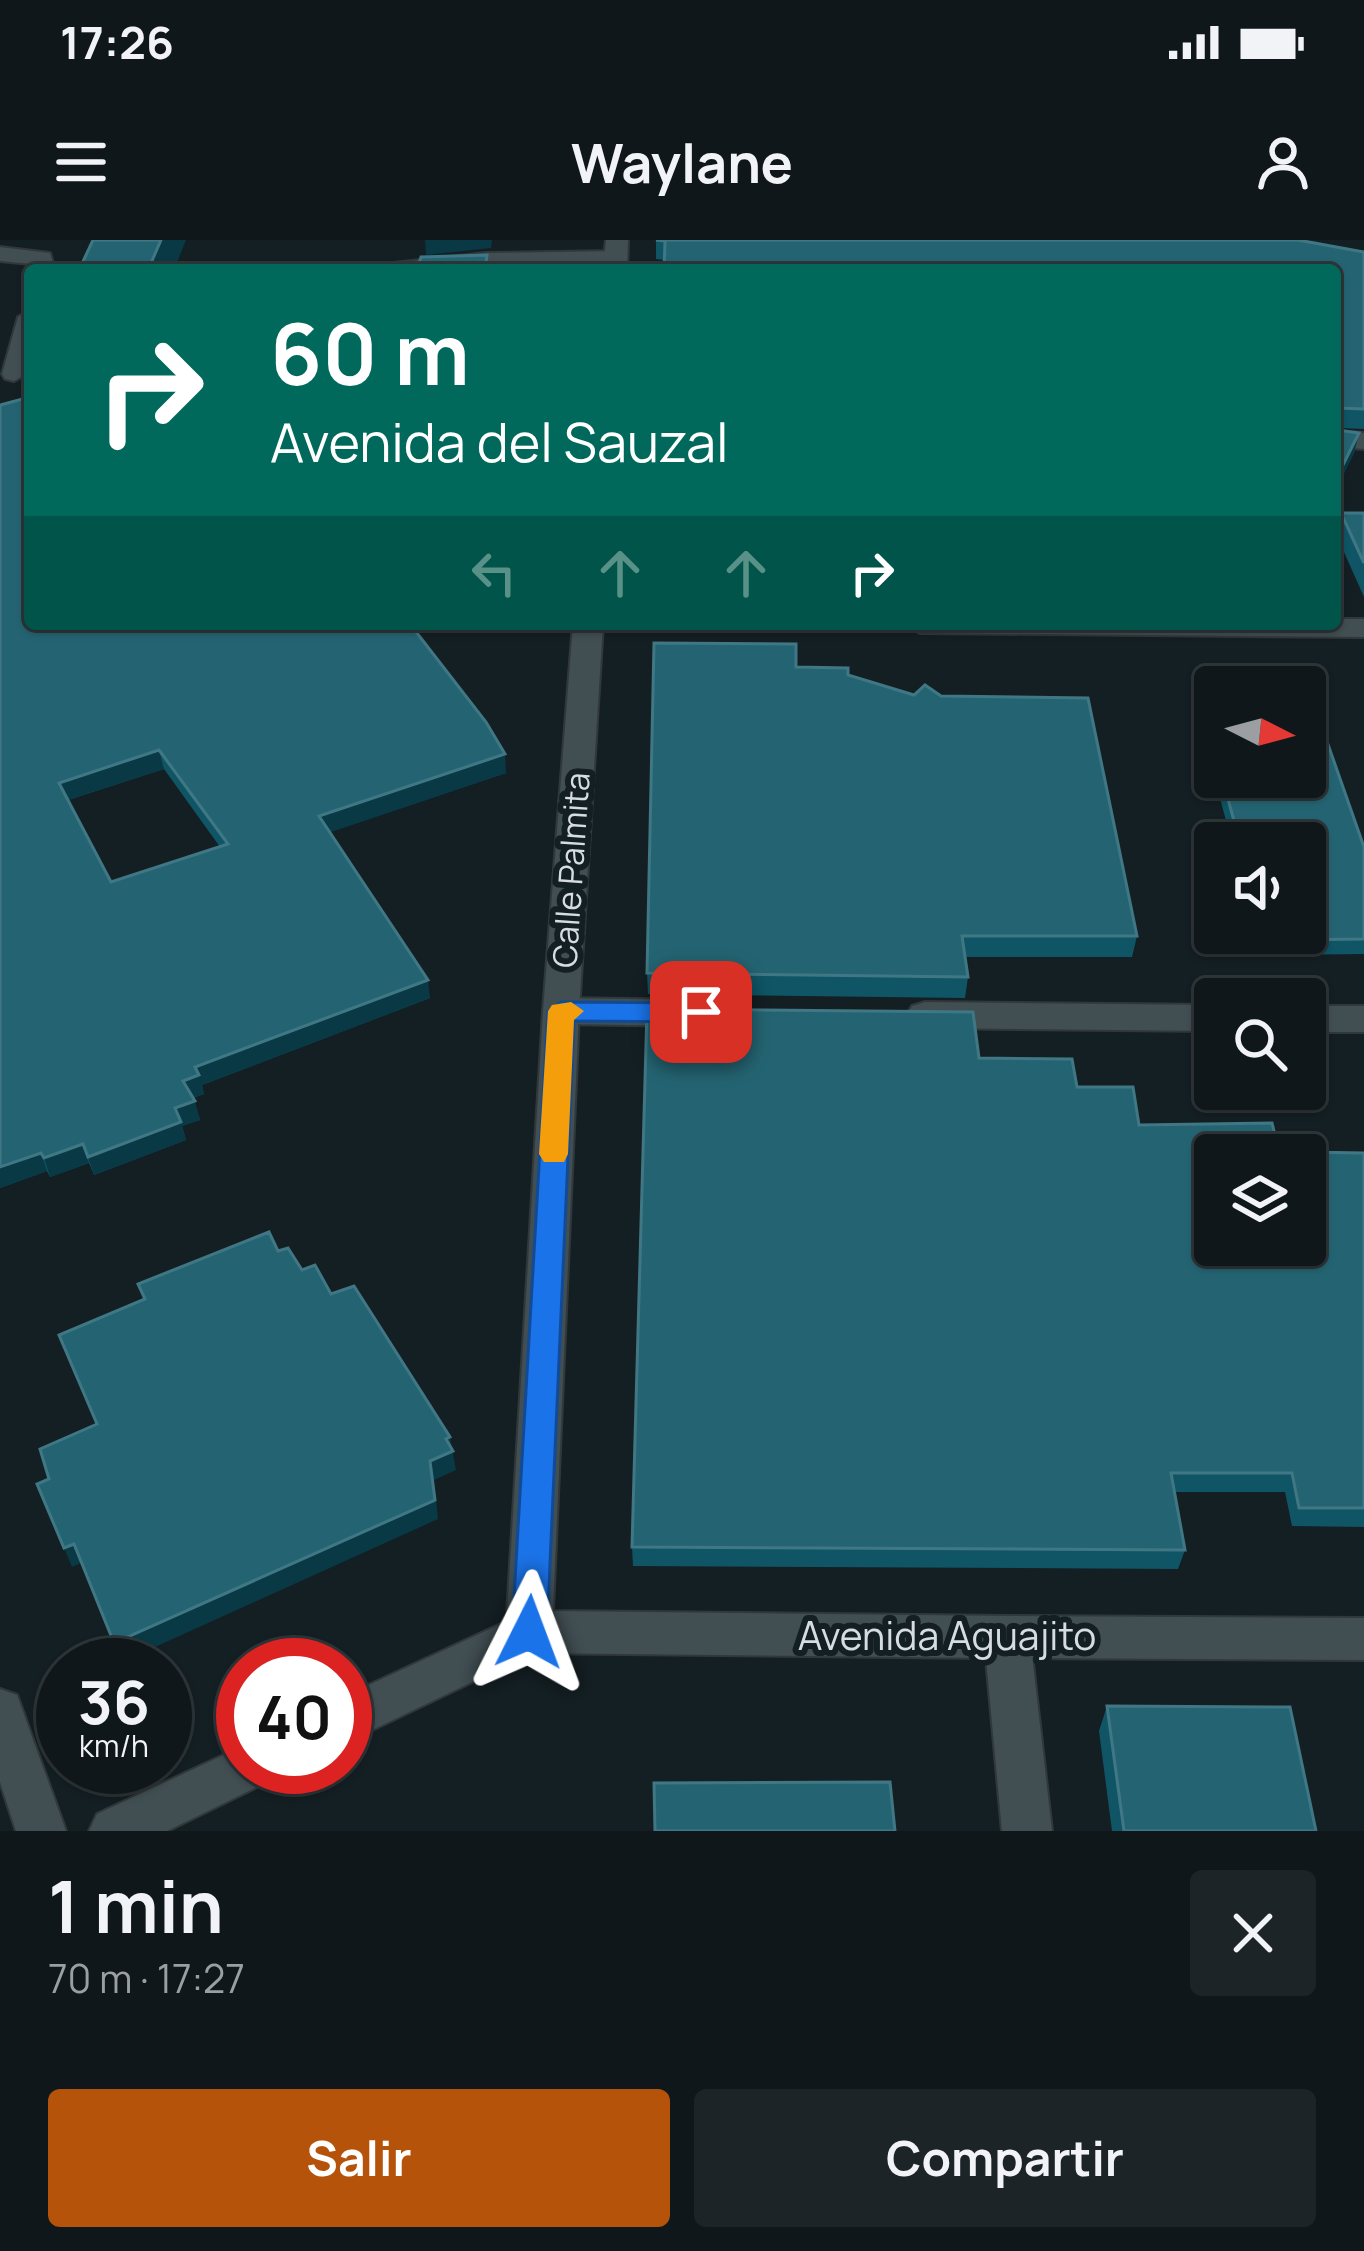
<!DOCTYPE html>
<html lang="es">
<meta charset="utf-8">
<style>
body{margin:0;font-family:Manrope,sans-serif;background:#1d2427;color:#f1f3f6;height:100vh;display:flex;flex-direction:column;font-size:45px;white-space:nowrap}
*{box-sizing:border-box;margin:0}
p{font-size:39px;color:#9b9fa2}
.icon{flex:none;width:66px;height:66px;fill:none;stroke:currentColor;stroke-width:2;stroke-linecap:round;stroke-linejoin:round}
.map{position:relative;height:1591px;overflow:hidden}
.details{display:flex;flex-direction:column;background:#0f171a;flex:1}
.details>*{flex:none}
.hud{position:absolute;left:24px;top:24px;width:1317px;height:366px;border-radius:12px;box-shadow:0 3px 9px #0004,0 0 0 3px #2f3639;background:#00695c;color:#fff;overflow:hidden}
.needle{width:78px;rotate:96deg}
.fabs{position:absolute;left:1194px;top:426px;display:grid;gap:24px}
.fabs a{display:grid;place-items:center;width:132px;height:132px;border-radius:12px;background:#0f171a;box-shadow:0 3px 9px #0004,0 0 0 3px #2f3639;font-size:60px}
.speed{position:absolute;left:36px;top:1398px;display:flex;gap:24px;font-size:60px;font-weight:700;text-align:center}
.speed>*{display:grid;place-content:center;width:156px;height:156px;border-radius:50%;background:#0f171a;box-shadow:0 3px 9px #0004,0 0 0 3px #2f3639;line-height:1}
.speed small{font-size:30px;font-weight:400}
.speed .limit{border:18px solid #d22;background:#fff;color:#111}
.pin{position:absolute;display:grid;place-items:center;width:102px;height:102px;color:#fff;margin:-51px;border-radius:24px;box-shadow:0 6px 18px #0006}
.me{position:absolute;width:132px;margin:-66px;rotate:3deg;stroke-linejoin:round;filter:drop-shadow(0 0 9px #0008)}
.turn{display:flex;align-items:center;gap:42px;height:252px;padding:0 48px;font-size:54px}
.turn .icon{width:156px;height:156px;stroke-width:2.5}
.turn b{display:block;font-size:84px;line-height:102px}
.lanes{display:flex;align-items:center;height:114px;padding:0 48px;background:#0003;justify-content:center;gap:60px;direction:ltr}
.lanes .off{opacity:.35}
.round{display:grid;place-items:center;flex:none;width:126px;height:126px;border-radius:12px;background:#1d2427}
.head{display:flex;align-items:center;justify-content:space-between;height:204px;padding:0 48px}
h1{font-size:72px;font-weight:700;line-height:90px}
.primary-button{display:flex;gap:24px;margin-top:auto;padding:24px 48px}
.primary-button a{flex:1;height:138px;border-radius:12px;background:#b45309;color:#fff;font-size:48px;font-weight:700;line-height:138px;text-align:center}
.primary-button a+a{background:#1d2427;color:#f1f3f6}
.status{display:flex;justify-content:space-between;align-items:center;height:84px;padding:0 60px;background:#0f171a;direction:ltr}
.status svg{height:33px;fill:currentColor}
header{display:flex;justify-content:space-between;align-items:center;height:156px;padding:0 48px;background:#0f171a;font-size:54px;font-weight:700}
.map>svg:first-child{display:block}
</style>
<div class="status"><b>17:26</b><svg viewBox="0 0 49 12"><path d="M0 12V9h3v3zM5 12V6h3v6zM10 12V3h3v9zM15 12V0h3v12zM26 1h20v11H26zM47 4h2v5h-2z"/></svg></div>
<header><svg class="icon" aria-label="menu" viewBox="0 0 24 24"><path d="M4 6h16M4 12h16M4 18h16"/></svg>Waylane<svg class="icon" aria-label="person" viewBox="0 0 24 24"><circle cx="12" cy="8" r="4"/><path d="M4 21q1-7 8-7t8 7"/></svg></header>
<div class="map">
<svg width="1364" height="1591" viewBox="0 0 1364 1591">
<rect width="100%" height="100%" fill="#141f23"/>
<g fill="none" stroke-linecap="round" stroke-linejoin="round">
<defs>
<g id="lane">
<path d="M0,7L50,13L55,30H31V24L0,21Z"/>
<path d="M616,11L624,13V23L381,30L393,23L486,13Z"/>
<path d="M30,70L26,134L14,141L5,139L2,134L18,77Z"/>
</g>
<g id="street">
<path d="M1335,191L1364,193V209L1335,207Z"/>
<path d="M1335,379H1364V397L920,393L905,384H1335Z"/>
<path d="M561,758L695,760L708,764L713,773L708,782L695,786L561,784L548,780L543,771L548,762Z"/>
<path d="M925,762L1215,765V791L925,788L912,784L907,775L912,766Z"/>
<rect x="1305" y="766" width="59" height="26"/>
<path d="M529,1371L545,1377L552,1392L545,1407L345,1503V1456Z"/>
<path d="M1007,1376L1364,1378V1420L1007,1418L991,1412L984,1397L991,1382Z"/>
<path d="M0,1449L17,1455L66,1591H16L0,1542Z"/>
<path d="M243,1506V1527H272L265,1543L167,1591H89L97,1574Z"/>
</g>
<g id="secondary">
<path d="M606,0H628L627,30H603Z"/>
<path d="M573,384H603L579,771L553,1371L1007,1376L1023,1382L1030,1397L1052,1591H1002L986,1418L529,1413L513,1407L506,1392L543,771Z"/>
</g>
</defs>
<use href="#lane" stroke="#31383b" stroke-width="4"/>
<use href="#street" stroke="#31383b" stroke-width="4"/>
<use href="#secondary" stroke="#31383b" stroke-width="4"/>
<use href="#lane" fill="#414e52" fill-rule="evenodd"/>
<use href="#street" fill="#414e52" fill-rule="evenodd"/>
<use href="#secondary" fill="#414e52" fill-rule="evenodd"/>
</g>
<g fill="#0f5565" fill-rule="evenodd">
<path d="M656,0L1364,12V189L1337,188V190L1359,193L1354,213L1335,251V30L664,20L656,19Z"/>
<path d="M0,165L506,533L330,592L430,758L202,845L204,854L193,858L200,880L182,886L186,900L94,935L89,923L50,937L47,931L0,948ZM164,529L220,607L111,642L68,560Z"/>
<path d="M1341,273H1364V357L1336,294Z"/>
<path d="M796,427L848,435L1137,696L1132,717H965L968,737L965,758L648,754L647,733Z"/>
<path d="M1198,450H1215V537H1305L1364,607V714L1281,715L1274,693H1305V603H1232L1195,465Z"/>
<path d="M979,818L1077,847L1139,885L1275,895L1305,912L1364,913V1287L1292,1286L1285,1252H1174L1185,1310L1178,1329L633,1326L632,1307Z"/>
<path d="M1107,1466L1316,1591H1112L1099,1491Z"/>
</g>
<g fill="#083945">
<path d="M161,0H186L174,30H148Z"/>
<path d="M425,0H492L491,8L426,15Z"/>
<path d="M1359,193L1354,213L1335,251V241Z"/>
<path d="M159,510L164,529L64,561L59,543Z"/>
<path d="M505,514L506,533L322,595L319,576Z"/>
<path d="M428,740L430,758L202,845L204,854L188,860L183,841L195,827Z"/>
<path d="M195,861L200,880L182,886L186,900L94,935L88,917L175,868Z"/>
<path d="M83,904L89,923L50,937L44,918Z"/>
<path d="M41,913L47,931L0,948V927Z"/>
<path d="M450,1197L456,1230L434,1240L438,1279L122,1422L114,1403L430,1221L446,1199Z"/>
<path d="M74,1304L81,1323L72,1327L64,1308Z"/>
</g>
<g fill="#246472" stroke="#407784" stroke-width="3" fill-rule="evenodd">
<path d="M93,0H161L148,30H79Z"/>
<path d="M656,0H1298L1364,12V169L1337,168V190L1359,193L1335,241V30H664L665,1Z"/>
<path d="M487,15L485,30H417L421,17Z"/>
<path d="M30,157V384H410L486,482L505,514L319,576L428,740L195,827L199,835L183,841L195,861L175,868L181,882L88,917L83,904L44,918L41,913L0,927V165ZM159,510L228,604L111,642L59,543Z"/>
<path d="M1341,273H1364V323Z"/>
<path d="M654,403L796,404V427L848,428V435L914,455L925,445L941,456L1088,458L1137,696H962L968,737L647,733Z"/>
<path d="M1198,450H1215V512Z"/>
<path d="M1305,453H1310L1364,607V699L1286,700L1284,693H1305V603H1240L1222,537H1305Z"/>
<path d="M647,769L973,772L979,818L1072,819L1077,847H1133L1139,885L1272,883L1275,895H1301L1305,912L1364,913V1268H1299L1292,1233H1171L1185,1310L632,1307ZM1215,915H1305V1005H1215Z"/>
<path d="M269,992L278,1011L288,1008L302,1030L315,1025L331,1054L354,1046L450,1197L446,1199L453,1211L430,1221L435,1260L114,1403L74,1304L64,1308L37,1244L49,1239L40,1209L97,1184L59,1095L145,1059L138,1044Z"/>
<path d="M1107,1466L1290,1467L1316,1591H1124Z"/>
<path d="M890,1542L895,1591H655L654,1543Z"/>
</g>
<path fill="#1a73e8" stroke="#114b97" stroke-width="3" d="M561,762L701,763L715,772L701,782L574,781L547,1392L542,1404L529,1408L517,1404L512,1392L548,771Z"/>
<path fill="#f59e0b" d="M571,762L584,771L574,780L568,914L564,922H544L539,914L548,771L552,765Z"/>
<g text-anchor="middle" stroke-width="12" stroke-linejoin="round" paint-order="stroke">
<g font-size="33" fill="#d6dde0" stroke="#141f23">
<text transform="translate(571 630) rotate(-86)" y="12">Calle Palmita</text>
</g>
<g font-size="39" fill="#d6dde0" stroke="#141f23">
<text x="947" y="1410">Avenida Aguajito</text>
</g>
</g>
</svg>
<div class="fabs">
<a><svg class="needle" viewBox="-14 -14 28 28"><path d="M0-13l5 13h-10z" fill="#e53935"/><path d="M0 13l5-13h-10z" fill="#9b9fa2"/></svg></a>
<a><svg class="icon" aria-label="sound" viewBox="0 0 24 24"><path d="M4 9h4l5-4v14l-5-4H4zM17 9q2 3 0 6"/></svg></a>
<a><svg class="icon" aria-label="search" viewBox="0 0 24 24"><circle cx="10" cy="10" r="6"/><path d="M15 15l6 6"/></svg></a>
<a><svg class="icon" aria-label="layers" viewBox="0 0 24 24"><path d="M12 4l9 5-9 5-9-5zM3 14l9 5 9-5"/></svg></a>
</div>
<div class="speed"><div>36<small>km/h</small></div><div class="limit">40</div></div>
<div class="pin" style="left:701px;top:772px;background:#d93025"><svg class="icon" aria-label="arrive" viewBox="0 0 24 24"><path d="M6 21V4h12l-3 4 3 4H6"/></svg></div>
<svg class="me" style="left:529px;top:1392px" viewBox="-20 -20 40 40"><path d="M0-17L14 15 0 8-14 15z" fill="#1a73e8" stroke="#fff" stroke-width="4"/></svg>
<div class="hud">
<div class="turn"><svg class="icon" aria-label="right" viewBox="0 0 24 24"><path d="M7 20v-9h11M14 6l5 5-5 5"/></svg><div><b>60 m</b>Avenida del Sauzal</div></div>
<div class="lanes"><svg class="icon off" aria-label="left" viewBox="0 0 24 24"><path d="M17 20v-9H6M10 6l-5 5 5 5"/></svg><svg class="icon off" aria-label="ahead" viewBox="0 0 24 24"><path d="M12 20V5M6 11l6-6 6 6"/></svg><svg class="icon off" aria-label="ahead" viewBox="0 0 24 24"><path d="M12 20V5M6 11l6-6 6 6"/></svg><svg class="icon" aria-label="right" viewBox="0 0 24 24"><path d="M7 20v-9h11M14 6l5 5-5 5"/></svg></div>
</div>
</div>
<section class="details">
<div class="head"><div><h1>1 min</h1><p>70 m · 17:27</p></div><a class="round"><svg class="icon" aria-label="close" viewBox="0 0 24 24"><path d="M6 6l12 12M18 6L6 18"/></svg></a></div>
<div class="primary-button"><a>Salir</a><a>Compartir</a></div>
</section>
